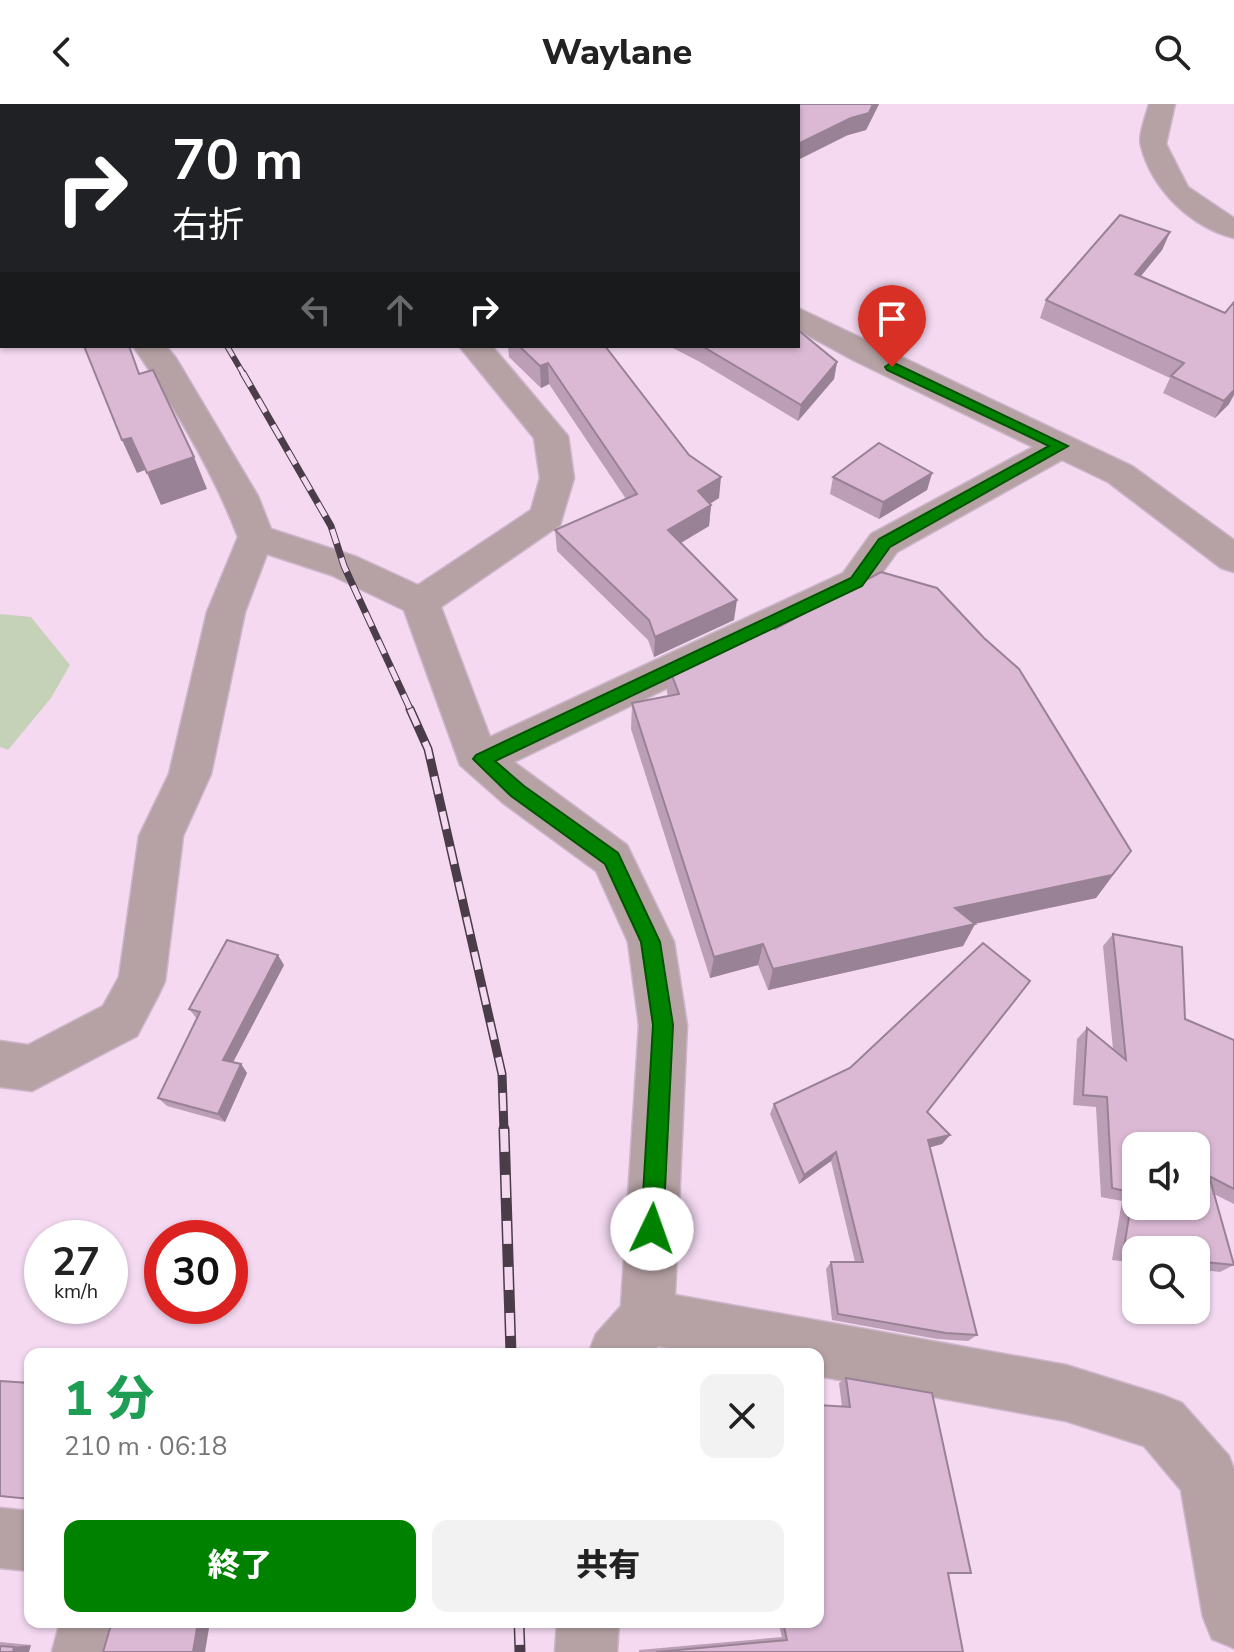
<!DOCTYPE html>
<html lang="ja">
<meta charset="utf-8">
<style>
body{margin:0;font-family:"Nunito Sans","Noto Sans JP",sans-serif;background:#f2f2f2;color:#222;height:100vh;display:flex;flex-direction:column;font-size:30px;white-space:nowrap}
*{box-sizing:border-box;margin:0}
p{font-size:26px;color:#767676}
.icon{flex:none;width:44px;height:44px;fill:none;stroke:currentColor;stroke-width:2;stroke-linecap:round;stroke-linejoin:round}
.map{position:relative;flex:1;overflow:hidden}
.side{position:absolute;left:24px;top:1244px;width:800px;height:280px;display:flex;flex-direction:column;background:#fff;border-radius:16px;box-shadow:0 2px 6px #0004}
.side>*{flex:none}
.hud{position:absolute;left:0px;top:0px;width:800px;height:244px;box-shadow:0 2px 6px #0004;background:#202124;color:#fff;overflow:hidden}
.buttons{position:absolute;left:1122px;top:1028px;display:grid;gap:16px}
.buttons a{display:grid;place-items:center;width:88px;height:88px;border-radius:16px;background:#fff;box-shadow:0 2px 6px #0004;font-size:40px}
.speed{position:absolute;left:24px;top:1116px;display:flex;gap:16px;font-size:40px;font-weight:700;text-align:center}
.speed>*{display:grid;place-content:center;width:104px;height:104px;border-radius:50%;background:#fff;box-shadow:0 2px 6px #0004;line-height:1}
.speed small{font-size:20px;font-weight:400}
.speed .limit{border:12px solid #d22;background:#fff;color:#111}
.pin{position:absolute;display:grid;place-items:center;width:68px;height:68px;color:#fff;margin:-82px -34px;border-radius:50% 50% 50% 0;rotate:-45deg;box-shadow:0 0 8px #0007}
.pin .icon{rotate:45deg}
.me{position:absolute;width:88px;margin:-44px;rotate:3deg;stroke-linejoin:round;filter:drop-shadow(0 0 6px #0008)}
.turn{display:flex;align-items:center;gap:28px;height:168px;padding:0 40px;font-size:36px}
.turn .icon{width:104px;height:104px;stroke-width:2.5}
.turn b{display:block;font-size:56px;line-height:68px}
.lanes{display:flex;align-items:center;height:76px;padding:0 40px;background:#0003;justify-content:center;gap:40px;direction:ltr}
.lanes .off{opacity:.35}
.round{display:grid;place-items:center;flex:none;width:84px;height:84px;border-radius:16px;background:#f2f2f2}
.head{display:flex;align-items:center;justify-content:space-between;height:136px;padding:0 40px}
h1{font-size:48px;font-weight:800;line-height:60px;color:#1e9e55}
.cta{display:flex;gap:16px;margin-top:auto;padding:16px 40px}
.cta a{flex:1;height:92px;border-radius:16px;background:#008200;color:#fff;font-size:32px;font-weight:800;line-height:92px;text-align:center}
.cta a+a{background:#f2f2f2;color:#222}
header{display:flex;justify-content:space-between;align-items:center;height:104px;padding:0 40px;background:#fff;font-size:36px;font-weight:800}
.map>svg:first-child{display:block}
</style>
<header><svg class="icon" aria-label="back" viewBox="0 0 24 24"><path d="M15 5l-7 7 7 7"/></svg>Waylane<svg class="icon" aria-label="search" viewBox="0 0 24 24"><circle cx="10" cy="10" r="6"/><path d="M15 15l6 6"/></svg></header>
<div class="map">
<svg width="1234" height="1548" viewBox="0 0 1234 1548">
<rect width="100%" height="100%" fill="#f4d9f1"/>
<path fill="#c6d2b7" d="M0,510L31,513L70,561L51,594L8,646L0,643Z"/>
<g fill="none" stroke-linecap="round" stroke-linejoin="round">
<defs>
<g id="street">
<path d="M1149,0H1175L1166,40L1188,83L1234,114V134C1191,123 1152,86 1141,42C1138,31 1146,12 1149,0Z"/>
<rect x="0" y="61" width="2" height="18"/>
<path d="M798,204L1132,362L1234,436V468L1221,464L1108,378L1062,356L897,448L869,487L514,658L627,741L674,838L687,921L675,1191L1066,1261L1162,1291L1182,1299L1229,1352L1234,1366V1544L1212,1535L1203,1513L1181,1386L1144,1342L1066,1317L818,1272V1250H701L658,1242L652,1250H588L596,1230L621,1202L639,921L628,838L596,767L503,699L460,661L404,506L331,471L267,450L245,508L211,670L183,732L165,877L158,892L137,932L32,987L0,983V937L28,941L103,902L119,873L139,732L169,670L207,508L238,433C212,365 174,302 133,242H166L176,254L258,392L271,425L357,453L418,481L531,406L540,374L534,334L459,242H492L568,332L574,374L560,421L441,503L490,633L843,469L871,430L1033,343L853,256L798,226Z"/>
<path d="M0,1404L30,1407V1467L0,1464Z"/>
<path d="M60,1518H122L114,1548H52Z"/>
<path d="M557,1518H619L617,1548H555Z"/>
</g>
</defs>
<use href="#street" stroke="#cdb6cb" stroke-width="3"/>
<use href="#street" fill="#b6a2a4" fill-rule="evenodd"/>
<defs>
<path id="rail-far3" d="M227,242L244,271"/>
<path id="rail-far2" d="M243,269L331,422L344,462L411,607"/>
<path id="rail-far1" d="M410,605L428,645L502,970L504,1027"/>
<g id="rail">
<path d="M504,1025L511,1250"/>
<path d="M519,1518L520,1548"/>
</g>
</defs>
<use href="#rail-far3" stroke="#4a3d49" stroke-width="6"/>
<use href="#rail-far2" stroke="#4a3d49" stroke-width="7"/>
<use href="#rail-far1" stroke="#4a3d49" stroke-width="9"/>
<use href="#rail" stroke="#4a3d49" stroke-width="11"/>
<use href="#rail-far3" stroke="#f4d9f1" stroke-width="4" stroke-dasharray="12" stroke-linecap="butt"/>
<use href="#rail-far2" stroke="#f4d9f1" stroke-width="5" stroke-dasharray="15" stroke-linecap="butt"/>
<use href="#rail-far1" stroke="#f4d9f1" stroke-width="6" stroke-dasharray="18" stroke-linecap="butt"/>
<use href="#rail" stroke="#f4d9f1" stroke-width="8" stroke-dasharray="23" stroke-linecap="butt"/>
</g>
<g fill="#bc9fb7">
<path d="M6,0H286V2H9Z"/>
<path d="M671,0H879L866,26L848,31L798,2H671Z"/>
<path d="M1170,128L1162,146L1140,173L1225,209L1229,300L1215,314L1163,289L1170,274L1040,214L1046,196Z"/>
<path d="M508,242H605L719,394L710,400L711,401L709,422L681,439L734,516L654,553L648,536L557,447L555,426L626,395L549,280L541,284L509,253Z"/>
<path d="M669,242H798L837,258L834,275L798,317L700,258Z"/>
<path d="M932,369L927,386L879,415L830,390L833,373Z"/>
<path d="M775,525L1131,747L1096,794L975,820L963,842L768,886L758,861L710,874L631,625L632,599L668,592L667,588L668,561Z"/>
<path d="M1113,830L1185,915L1234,936V1100L1214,1090L1234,1161L1220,1168L1196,1165V1146H1136V1159L1112,1156L1122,1097L1101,1093L1096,1003L1073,1001L1077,935L1087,924L1113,945L1103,842Z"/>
<path d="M284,861L233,958L241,960L247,969L225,1018L167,1002L158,994L197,915L189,905Z"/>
<path d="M774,1000L928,1009L950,1031L942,1040L930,1043L977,1231L968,1237L937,1235L832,1216L826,1165L831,1158H855L831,1057L799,1080L770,1010Z"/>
<path d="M846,1274L948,1469L963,1548H639V1546L782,1533L778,1518H818L842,1303L839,1279Z"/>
<path d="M0,1538L31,1541L0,1548Z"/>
</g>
<g fill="#998295">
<path d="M873,0H879L866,26L848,31L798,56V40Z"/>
<path d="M1170,128L1162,146L1128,188L1135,170Z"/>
<path d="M837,258L834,275L798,317L801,301Z"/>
<path d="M548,259L549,280L541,284L540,262Z"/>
<path d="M1234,286V291L1229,300L1215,314L1224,297Z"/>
<path d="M131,334L145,366L137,369L122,336Z"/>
<path d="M194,353L207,385L161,401L147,369Z"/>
<path d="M932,369L927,386L879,415L883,398Z"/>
<path d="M721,373L719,394L696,408L698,387Z"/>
<path d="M711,401L709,422L667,447L668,426Z"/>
<path d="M737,496L734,516L654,553L655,533Z"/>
<path d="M1131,747L1096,794L944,826L955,804Z"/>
<path d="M975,820L963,842L768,886L773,865Z"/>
<path d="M763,840L758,861L710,874L714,853Z"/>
<path d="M278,851L284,861L230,964L223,956Z"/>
<path d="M241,960L247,969L225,1018L218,1010Z"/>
<path d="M950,1031L942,1040L921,1046L928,1036Z"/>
<path d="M836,1048L831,1057L799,1080L804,1071Z"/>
<path d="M198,1518H210L205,1548H193Z"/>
<path d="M31,1541L29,1548H13L14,1543Z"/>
</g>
<g fill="#dbb9d5" stroke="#998295" stroke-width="2" fill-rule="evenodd">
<path d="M20,0H286V2H22Z"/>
<path d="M681,0H873L869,9L851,14L798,40V2H683Z"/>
<path d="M1120,111L1170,128L1135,170L1225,209L1234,198V286L1224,297L1171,272L1184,259L1046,196Z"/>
<path d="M798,226L837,258L801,301L702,242H798Z"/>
<path d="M84,242H129L139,270L153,266L194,353L147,369L131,334L122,336Z"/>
<path d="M519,242H605L689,351L721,373L698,387L711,401L668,426L737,496L655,533L649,516L555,426L637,390L548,259L540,262Z"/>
<path d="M879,339L932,369L883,398L833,373Z"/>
<path d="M881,468L937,484L984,534L1019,565L1131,747L1112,771L955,804L975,820L773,865L763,840L714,853L632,599L679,590L668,561L765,516L775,525Z"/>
<path d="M1113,830L1182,843L1185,915L1234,936V1085L1209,1072L1234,1161L1196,1157V1146H1136V1150L1123,1149L1133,1089L1112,1084L1107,993L1083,991L1087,924L1126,956ZM1136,1042H1196V1102H1136Z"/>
<path d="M227,836L278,851L223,956L241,960L218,1010L158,994L200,908L189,905Z"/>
<path d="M983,839L1030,877L927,1008L950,1031L928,1036L977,1231L946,1229L838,1210L831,1158H863L836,1048L804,1071L774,1000L850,964Z"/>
<path d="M846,1274L932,1289L971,1469H948L963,1548H656L787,1536L783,1518H818V1301L850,1303Z"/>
<path d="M0,1277L30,1279V1395L0,1392Z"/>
<path d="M108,1518H198L193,1548H103L111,1521Z"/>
<path d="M0,1542L14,1543L13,1548H0Z"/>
</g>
<path fill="#008200" stroke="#005400" stroke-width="2" d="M892,258L1068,342L890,443L862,482L495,657L524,682L618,749L660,838L673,921L663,1125L660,1133L652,1136L644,1133L641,1125L653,921L641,838L605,760L511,692L473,655L476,651L851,474L879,435L1049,342L887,266L885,263Z"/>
</svg>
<div class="buttons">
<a><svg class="icon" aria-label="sound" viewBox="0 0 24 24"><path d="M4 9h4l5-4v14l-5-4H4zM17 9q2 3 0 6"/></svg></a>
<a><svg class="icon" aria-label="search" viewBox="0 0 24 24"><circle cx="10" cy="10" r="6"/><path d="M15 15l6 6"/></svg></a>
</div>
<div class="speed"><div>27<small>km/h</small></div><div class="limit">30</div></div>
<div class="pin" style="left:892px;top:263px;background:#d93025"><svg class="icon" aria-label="arrive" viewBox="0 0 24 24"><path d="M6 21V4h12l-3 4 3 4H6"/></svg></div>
<svg class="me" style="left:652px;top:1125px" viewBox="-20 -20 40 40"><circle r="19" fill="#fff"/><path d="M0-13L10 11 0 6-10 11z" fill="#008200"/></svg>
<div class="hud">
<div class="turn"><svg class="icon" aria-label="right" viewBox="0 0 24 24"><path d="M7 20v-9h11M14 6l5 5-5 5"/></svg><div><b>70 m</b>右折</div></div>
<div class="lanes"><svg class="icon off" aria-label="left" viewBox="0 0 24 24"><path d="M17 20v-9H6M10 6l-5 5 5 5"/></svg><svg class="icon off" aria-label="ahead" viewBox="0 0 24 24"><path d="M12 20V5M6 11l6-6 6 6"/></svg><svg class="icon" aria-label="right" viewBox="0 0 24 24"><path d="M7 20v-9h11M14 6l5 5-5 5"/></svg></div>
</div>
<section class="side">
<div class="head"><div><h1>1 分</h1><p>210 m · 06:18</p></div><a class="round"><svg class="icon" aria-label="close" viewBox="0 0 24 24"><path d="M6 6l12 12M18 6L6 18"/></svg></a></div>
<div class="cta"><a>終了</a><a>共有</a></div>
</section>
</div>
